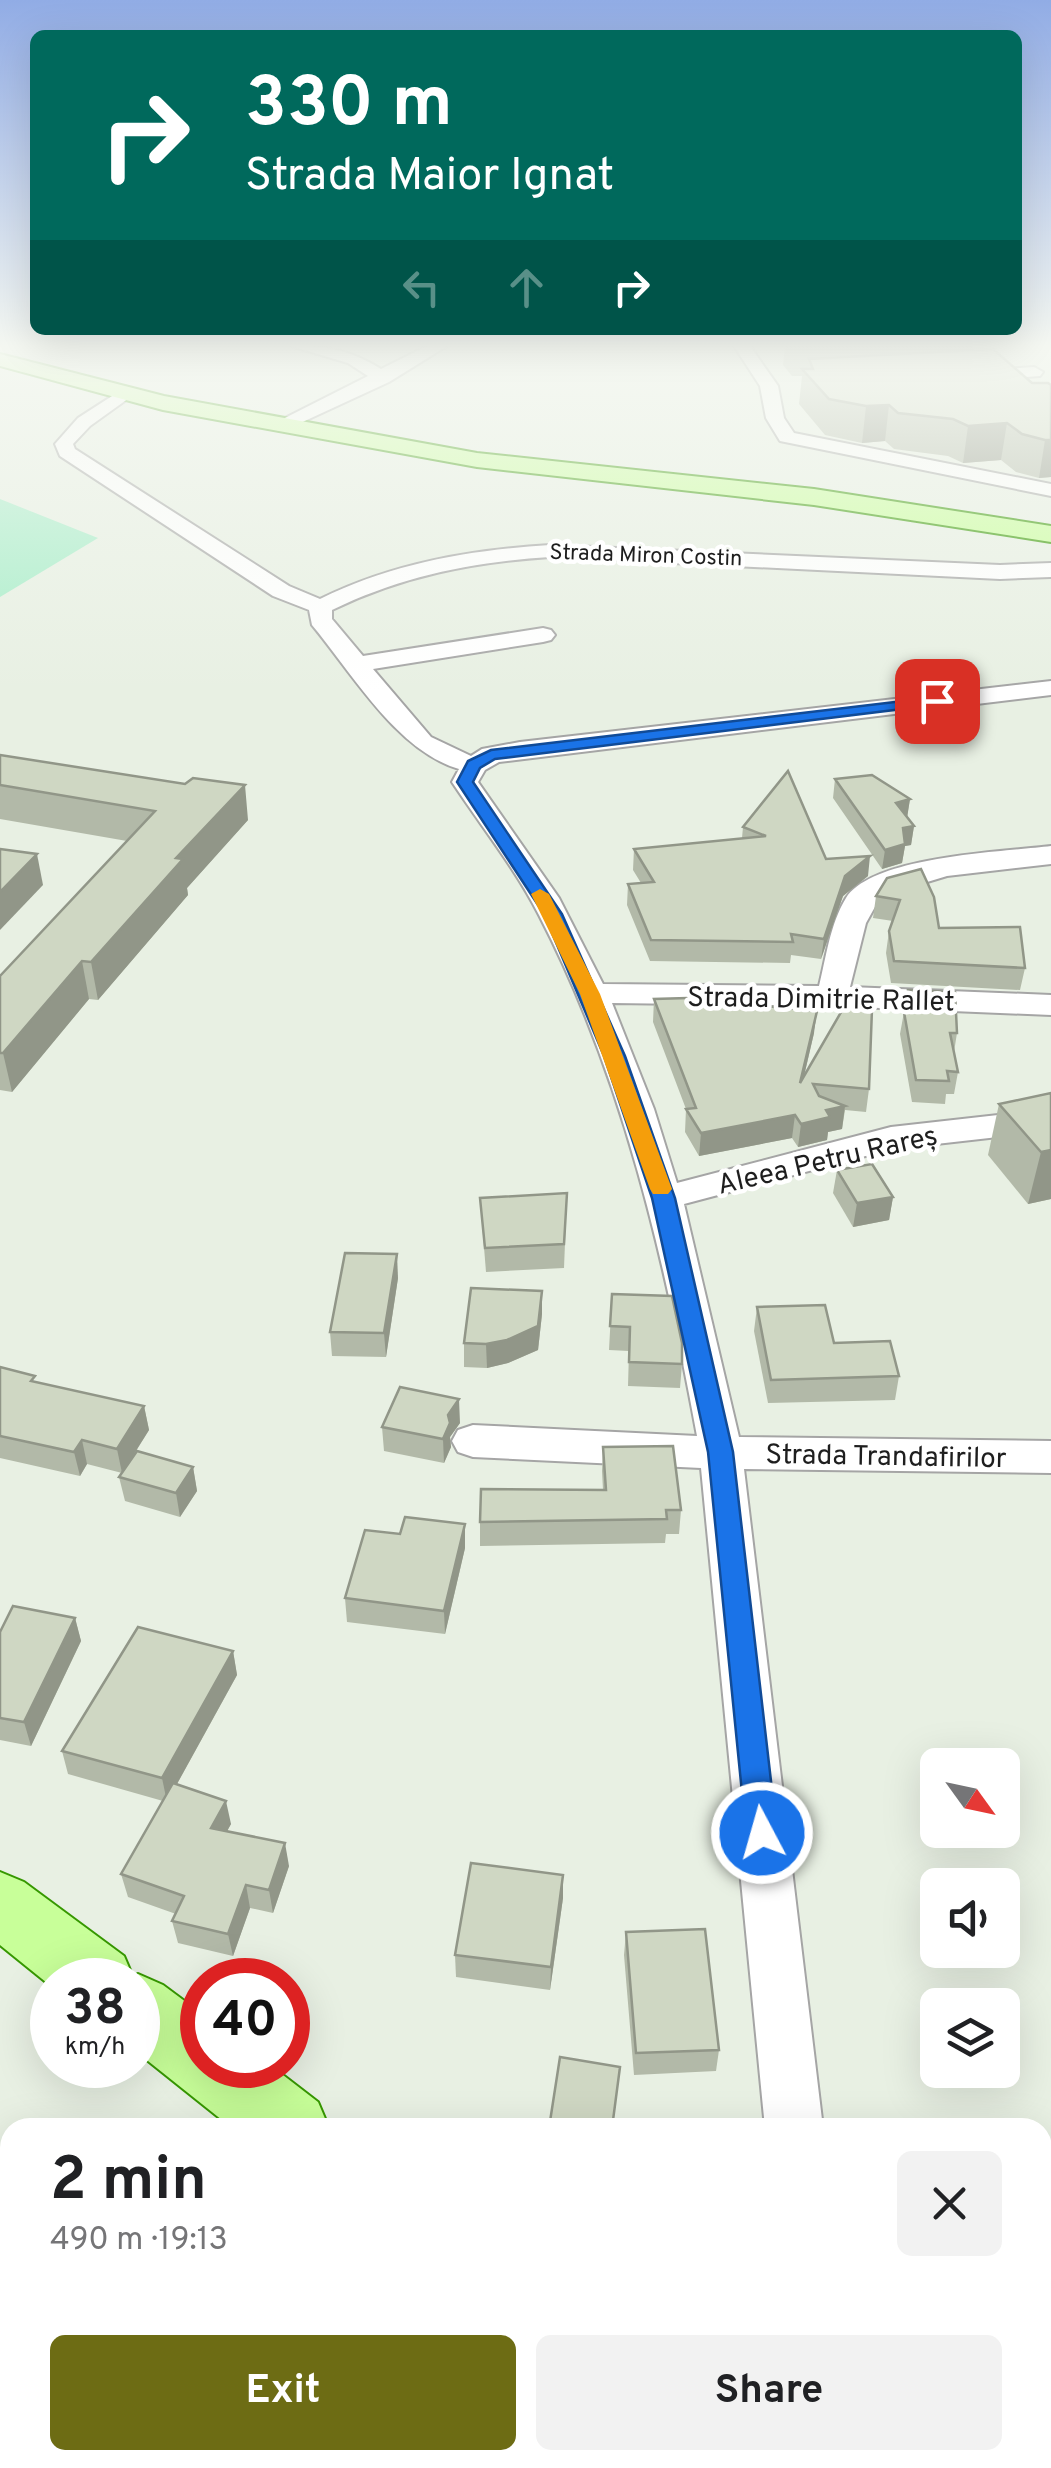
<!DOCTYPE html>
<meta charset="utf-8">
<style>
body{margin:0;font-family:Overpass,sans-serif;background:#f2f2f2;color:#202124;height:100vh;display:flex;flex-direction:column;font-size:38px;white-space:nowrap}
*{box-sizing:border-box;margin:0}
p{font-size:32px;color:#757577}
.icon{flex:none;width:55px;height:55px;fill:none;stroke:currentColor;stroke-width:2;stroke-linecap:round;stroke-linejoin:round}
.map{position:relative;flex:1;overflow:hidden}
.details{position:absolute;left:0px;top:2118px;width:1052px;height:352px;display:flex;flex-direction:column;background:#fff;border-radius:30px 30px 0 0;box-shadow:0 10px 40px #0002}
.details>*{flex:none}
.hud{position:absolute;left:30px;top:30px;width:992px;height:305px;border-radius:15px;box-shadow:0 10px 40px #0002;background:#00695c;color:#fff;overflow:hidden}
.needle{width:65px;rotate:123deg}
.controls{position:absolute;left:920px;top:1748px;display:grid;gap:20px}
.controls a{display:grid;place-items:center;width:100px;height:100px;border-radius:15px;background:#fff;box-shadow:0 10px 40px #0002;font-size:50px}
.speed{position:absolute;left:30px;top:1958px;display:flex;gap:20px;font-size:50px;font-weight:700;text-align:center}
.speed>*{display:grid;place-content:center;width:130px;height:130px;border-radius:50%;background:#fff;box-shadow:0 10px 40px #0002;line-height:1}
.speed small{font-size:25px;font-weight:400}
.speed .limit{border:15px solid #d22;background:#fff;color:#111}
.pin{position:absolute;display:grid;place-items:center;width:85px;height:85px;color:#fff;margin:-42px;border-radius:20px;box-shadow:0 5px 15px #0006}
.me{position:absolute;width:110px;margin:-55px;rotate:354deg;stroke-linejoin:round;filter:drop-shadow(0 0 8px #0008)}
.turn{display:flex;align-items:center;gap:35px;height:210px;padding:0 50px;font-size:45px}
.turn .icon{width:130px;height:130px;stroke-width:2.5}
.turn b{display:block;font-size:70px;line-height:85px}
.lanes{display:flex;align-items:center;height:95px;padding:0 50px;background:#0003;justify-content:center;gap:50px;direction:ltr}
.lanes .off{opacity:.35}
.round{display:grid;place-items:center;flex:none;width:105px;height:105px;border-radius:15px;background:#f2f2f2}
.headline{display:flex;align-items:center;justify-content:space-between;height:170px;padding:0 50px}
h1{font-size:60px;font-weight:700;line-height:75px}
.primary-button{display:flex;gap:20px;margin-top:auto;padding:20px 50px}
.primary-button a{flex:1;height:115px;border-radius:15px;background:#6d6c14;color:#fff;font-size:40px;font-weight:700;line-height:115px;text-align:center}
.primary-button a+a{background:#f2f2f2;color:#202124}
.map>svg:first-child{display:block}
</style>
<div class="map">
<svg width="1051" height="2468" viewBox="0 0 1051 2468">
<rect width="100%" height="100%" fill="#e8f0e3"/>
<g fill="#a6edc8">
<path d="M0,499L98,538L0,597Z"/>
<path d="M656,2460H838L835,2468H660Z"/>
</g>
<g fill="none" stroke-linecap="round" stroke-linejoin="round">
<defs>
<g id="minor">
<path d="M291,346C324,344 353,351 381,369L427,346H447L389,382L283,431L277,430V422L368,376L348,363Z"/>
<path d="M734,346H750L778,386L784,418L794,433L1051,484V496L780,441L766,418L760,386Z"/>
<path d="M1034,367L1043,372L1040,376L972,381L963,376L972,371Z"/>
<path d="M123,389L129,390V398L90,426L73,444L75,449L289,586L320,599C393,563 470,550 550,545L1000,565L1051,563V577L1000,579L550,557C473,562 402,576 332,610V619L363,656L543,628L551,630L555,635L551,640L543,642L373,669L431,737L471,756L482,749L520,742L1051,681V695L499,762L485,770L478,782L559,898L603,984L819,986C826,958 830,924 846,898C873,856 1003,852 1051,846V864L947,876L881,896L866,923L850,987L1051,995V1015L832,1006L612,1003L654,1109L677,1183L891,1127L1051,1109V1131L892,1149L684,1204L739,1437L1051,1441V1473L744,1469L823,2128H765L701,1468L473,1457L458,1452L452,1441L458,1430L473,1425L697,1436C664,1257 623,1077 539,915C515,868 481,826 452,782L459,769C397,751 352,673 312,625L309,610L273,596L60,456L55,444L78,418Z"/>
</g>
<g id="major">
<path d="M0,354L164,396L477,453L814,489L1051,526V542L814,505L477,467L163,410L0,366Z"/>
<path d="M0,1872L24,1882L124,1956L133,1977L138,1974L163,1985L202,2014V2065H270L318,2102L329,2128H232L138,2053V1980H52V1987L0,1945Z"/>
<path d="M595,2460H680L683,2468H598Z"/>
<path d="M850,2460H938L941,2468H853Z"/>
</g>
</defs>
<use href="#minor" stroke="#a5a5a5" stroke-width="4"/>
<use href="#major" stroke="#369800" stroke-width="4"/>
<use href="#minor" fill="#fff" fill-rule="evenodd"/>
<use href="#major" fill="#c8ff99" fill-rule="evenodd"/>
</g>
<g fill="#b2b9a8">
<path d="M785,346H973V350L1032,383L1051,385V477L1039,478L1016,472L1001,460L963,463L948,456L894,449L885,441L862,443L825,435L799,404L802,376H792L783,365Z"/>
<path d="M0,755L248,820L187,888L188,895L98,1000L89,999L12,1092L0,1090V976L127,841L0,819Z"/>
<path d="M835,779L910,799L907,817L914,826L911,845L905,846L902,863L882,869L833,798Z"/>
<path d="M743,827L868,876L843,896L821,959L791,955L790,963L650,961L627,905L628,884L641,883L633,870L634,849L742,838Z"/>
<path d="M887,878L939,928L1025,968L1020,990L891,983L886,953L889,931L893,921L873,918L876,896Z"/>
<path d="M908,990L957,1033L954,1052L958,1072L954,1094H946L945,1104L912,1102L900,1034Z"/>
<path d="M654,999L724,1002L814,1033L804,1076L869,1089L866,1112L845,1110L842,1129L828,1132L827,1140L798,1147L792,1138L699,1156L685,1132L686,1109L653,1022Z"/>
<path d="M1051,1093V1199L1028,1204L988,1155L999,1104Z"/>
<path d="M837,1170L893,1197L889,1220L853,1227L833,1193Z"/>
<path d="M567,1193L564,1268L486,1272L480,1198Z"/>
<path d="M398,1278L386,1357L332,1356L330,1332Z"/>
<path d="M542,1291V1314L538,1350L508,1363L487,1368L464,1367V1343Z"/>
<path d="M612,1294L682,1364L680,1388L628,1386L629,1351L609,1350Z"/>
<path d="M757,1307L834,1343L899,1376L895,1400L768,1403L754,1331Z"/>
<path d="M0,1367L36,1382L144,1406L149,1430L123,1472L193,1467L197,1491L180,1517L125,1501L119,1477L122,1473L87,1464L80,1476L0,1458Z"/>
<path d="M460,1423L450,1437L451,1447L444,1463L384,1451L382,1427Z"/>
<path d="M603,1447L681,1510L679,1534H666L665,1543L480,1546V1522L603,1490L602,1471Z"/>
<path d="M400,1534L465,1548L445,1634L347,1622L345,1598Z"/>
<path d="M75,1618L81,1641L31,1746L0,1740V1632Z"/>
<path d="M233,1651L237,1675L177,1784L231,1824L227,1831L289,1866L273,1913L250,1908L233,1956L178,1943L172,1921L176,1914L128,1897L121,1874L163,1801L68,1774L62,1751Z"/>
<path d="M563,1875V1898L550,1990L456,1977L455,1955Z"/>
<path d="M626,1932L719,2050L716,2071L634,2075L624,1955Z"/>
</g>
<g fill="#919688">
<path d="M889,405L885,441L862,443L866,406Z"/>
<path d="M1007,423L1001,460L963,463L968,426Z"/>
<path d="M1045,440H1051V477L1039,478Z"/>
<path d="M245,785L248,820L187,888L188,895L98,1000L91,962L176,858Z"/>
<path d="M910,799L907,818L896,803Z"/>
<path d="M914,826L911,845L905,846L902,863L882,869L885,850L903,828Z"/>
<path d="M37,854L43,885L0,930V892Z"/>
<path d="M870,856L868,876L843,896L821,959L824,939L845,876Z"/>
<path d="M82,961L89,999L12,1092L3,1053Z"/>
<path d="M817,1011L814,1033L797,1106L800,1083Z"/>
<path d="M845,1106L842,1129L828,1132L827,1140L798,1147L801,1124L826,1110Z"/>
<path d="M795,1115L792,1138L699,1156L701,1133Z"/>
<path d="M1051,1150V1199L1028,1204L1041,1152Z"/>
<path d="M893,1197L889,1220L853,1227L857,1203Z"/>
<path d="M397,1254L398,1278L386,1357L384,1333Z"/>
<path d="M542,1291V1314L538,1350L508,1363L487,1368L486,1344Z"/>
<path d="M459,1399L460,1423L450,1437L451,1447L444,1463L443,1439L448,1415Z"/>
<path d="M144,1406L149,1430L122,1473L117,1449Z"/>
<path d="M82,1440L87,1464L80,1476L74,1452Z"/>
<path d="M193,1467L197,1491L180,1517L176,1493Z"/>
<path d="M465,1524V1548L445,1634L444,1611Z"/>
<path d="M75,1618L81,1641L31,1746L24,1722Z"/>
<path d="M233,1651L237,1675L167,1802L162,1778Z"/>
<path d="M226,1801L231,1824L216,1851L211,1828Z"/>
<path d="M285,1843L289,1866L273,1913L269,1890Z"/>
<path d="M563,1875V1898L550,1990L551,1967Z"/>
<path d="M246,1885L250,1908L233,1956L228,1934Z"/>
<path d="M198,2460H223L221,2468H196Z"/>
</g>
<g fill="#cfd7c3" stroke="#919688" stroke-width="2.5">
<path d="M993,349L1032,383H1048L1051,385V440H1045L1022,434L1007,423L968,426L953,419L898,413L889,405L866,406L829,399L802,369H813L809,359Z"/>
<path d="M0,755L185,784L193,778L245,785L176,858L183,859L91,962L82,961L3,1053H0V976L155,811L0,785Z"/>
<path d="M788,771L826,859L870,856L845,876L824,939L791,934L793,942L651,940L628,884L654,882L634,849L766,836L743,827Z"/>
<path d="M872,775L910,799L896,803L914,826L903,828L905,844L885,850L835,779Z"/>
<path d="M0,849L37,854L0,892Z"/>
<path d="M921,869L934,897L939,928L1020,927L1025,968L894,961L889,931L900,900L876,896L887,878Z"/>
<path d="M908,990L955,992L957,1033H950L958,1072L947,1071L949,1081L916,1080L904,1012H911Z"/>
<path d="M723,997L724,1002L817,1011L800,1083L844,1007L872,1009L869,1089L813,1084L819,1096L845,1106L826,1110L830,1117L801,1124L795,1115L701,1133L686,1109L696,1108L654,999Z"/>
<path d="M1051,1093V1150L1041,1152L999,1104Z"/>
<path d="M872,1164L893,1197L857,1203L837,1170Z"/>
<path d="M567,1193L564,1244L485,1248L480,1198Z"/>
<path d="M345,1253L397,1254L384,1333L330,1332Z"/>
<path d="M471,1288L542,1291L538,1326L507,1340L486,1344L464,1343Z"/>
<path d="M612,1294L672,1296L682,1343V1364L629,1362L630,1327L610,1326Z"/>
<path d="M825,1305L834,1343L890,1341L899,1376L771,1380L757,1307Z"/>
<path d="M0,1367L35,1376L31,1381L144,1406L117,1449L82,1440L74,1452L0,1436Z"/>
<path d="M400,1387L459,1399L448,1415L450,1423L443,1439L382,1427Z"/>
<path d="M673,1446L681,1510H666L667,1519L480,1522L481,1489L606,1490L603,1447Z"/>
<path d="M137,1451L193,1467L176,1493L119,1477Z"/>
<path d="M405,1517L465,1524L444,1611L345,1598L365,1530L400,1534Z"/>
<path d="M13,1606L75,1618L24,1722L0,1718V1632Z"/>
<path d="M138,1627L233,1651L162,1778L62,1751Z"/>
<path d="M173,1783L226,1801L211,1828L285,1843L269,1890L246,1885L228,1934L172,1921L184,1896L121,1874Z"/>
<path d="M471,1863L563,1875L551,1967L455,1955Z"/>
<path d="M705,1929L719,2050L636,2053L626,1932Z"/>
<path d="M560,2057L620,2067L612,2128H549Z"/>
<path d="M36,2460H198L196,2468H34Z"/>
</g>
<linearGradient id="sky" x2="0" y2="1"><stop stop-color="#91ace5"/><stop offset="0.5" stop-color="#f5f8f2"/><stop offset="1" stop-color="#f5f8f2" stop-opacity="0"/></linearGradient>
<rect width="1051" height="691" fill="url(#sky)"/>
<path fill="#1a73e8" stroke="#114b97" stroke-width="2.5" d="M937,697L945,701L943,704L495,759L480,768L473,782L562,914L625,1056L675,1198L733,1452L777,1833L773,1843L762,1847L751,1843L746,1833L708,1452L652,1198L604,1056L544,914L457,782L468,761L491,750Z"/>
<path fill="#f59e0b" d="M540,889L549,894L600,994L672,1189L668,1194H653L650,1189L580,994L531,894Z"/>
<g text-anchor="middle" stroke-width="9" stroke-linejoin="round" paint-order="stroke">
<g font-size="22" fill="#1e1e1e" stroke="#fff">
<text transform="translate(646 554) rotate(2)" y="8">Strada Miron Costin</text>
</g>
<g font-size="28" fill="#1e1e1e" stroke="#fff">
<text transform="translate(821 998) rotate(1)" y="10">Strada Dimitrie Rallet</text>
<text transform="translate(827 1159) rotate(-13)" y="10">Aleea Petru Rareș</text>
<text transform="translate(886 1455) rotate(1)" y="10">Strada Trandafirilor</text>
</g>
</g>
</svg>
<div class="controls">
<a><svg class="needle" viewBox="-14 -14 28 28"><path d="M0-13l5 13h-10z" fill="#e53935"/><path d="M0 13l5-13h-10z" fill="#757577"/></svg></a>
<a><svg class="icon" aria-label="sound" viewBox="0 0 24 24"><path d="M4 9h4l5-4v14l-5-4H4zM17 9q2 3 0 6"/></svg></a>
<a><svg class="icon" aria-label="layers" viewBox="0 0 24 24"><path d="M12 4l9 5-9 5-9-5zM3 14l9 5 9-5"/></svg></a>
</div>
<div class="speed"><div>38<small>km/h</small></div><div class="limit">40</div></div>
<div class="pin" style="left:937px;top:701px;background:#d93025"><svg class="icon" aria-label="arrive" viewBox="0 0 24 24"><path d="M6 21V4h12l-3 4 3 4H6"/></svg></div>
<svg class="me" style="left:762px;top:1833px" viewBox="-20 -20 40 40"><circle r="17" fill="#1a73e8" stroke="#fff" stroke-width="3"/><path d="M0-11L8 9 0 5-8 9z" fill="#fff"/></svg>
<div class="hud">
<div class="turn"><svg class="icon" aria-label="right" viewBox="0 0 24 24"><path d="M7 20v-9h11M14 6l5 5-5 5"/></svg><div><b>330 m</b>Strada Maior Ignat</div></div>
<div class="lanes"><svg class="icon off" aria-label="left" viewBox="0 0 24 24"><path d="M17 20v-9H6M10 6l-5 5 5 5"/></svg><svg class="icon off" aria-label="ahead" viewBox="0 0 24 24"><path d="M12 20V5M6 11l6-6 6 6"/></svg><svg class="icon" aria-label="right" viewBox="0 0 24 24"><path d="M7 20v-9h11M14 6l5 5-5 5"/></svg></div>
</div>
<section class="details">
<div class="headline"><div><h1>2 min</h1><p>490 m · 19:13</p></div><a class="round"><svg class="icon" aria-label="close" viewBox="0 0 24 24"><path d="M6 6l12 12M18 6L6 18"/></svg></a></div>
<div class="primary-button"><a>Exit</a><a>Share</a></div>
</section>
</div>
